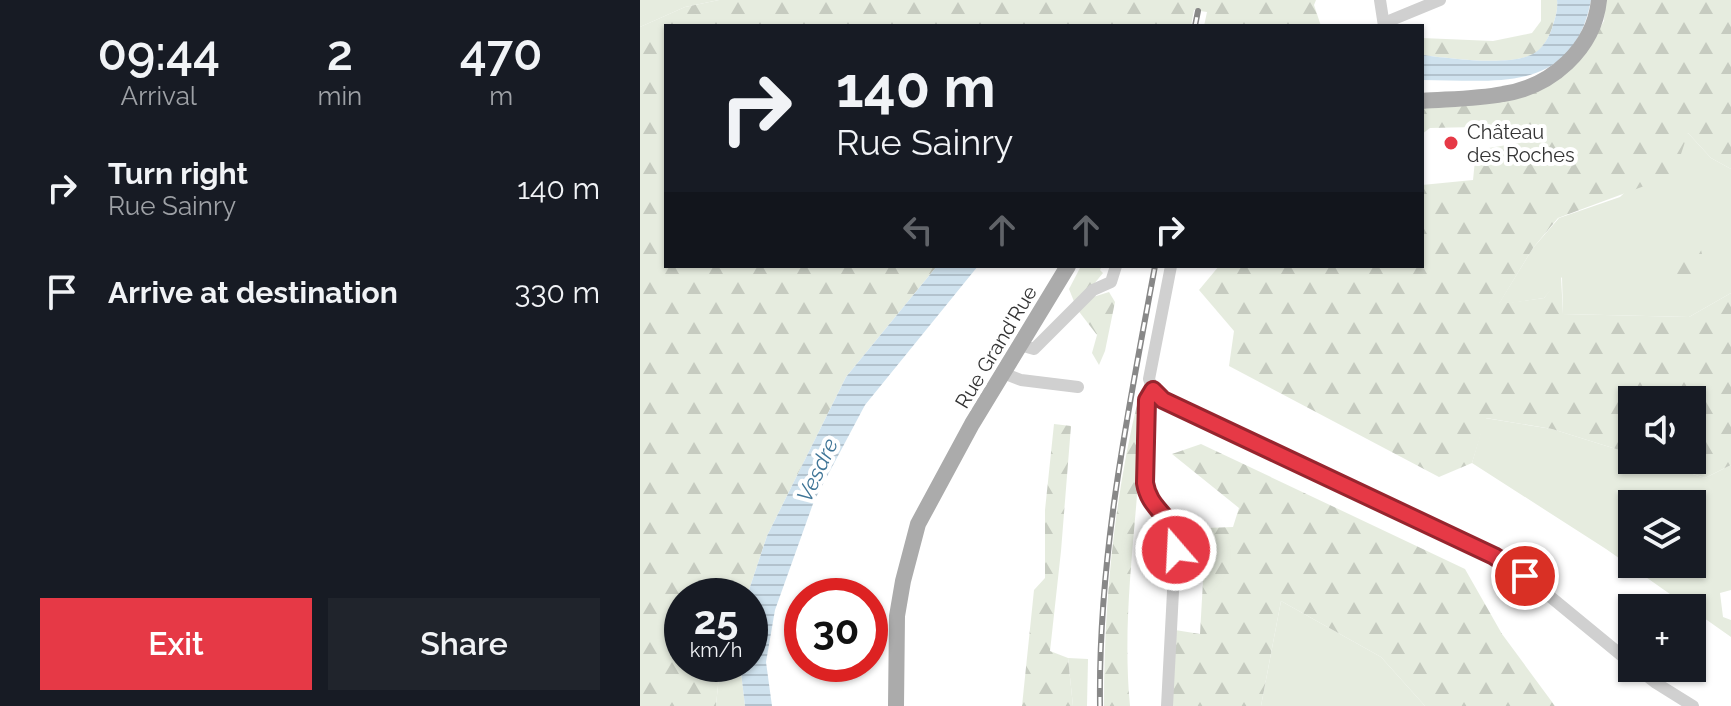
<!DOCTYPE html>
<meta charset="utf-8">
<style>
body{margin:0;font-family:Raleway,sans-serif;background:#20242c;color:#f1f3f6;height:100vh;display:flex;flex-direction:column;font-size:30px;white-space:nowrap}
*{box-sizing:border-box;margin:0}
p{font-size:26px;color:#9ea1a6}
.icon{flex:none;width:44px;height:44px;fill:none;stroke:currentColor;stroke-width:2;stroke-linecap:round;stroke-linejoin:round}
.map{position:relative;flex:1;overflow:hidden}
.panel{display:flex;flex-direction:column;background:#171b24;width:640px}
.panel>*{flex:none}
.banner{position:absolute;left:24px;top:24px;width:760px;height:244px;border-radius:0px;box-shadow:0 2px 6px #0004;background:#171b24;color:#f1f3f6;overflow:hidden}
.tools{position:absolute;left:978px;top:386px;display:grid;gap:16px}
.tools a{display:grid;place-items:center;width:88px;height:88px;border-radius:0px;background:#171b24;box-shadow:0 2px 6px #0004;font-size:40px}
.speed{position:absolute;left:24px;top:578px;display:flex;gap:16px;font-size:40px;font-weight:700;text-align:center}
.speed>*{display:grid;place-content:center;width:104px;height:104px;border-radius:50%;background:#171b24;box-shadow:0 2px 6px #0004;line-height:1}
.speed small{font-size:20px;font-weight:400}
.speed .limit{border:12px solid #d22;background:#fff;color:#111}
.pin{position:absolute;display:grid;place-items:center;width:68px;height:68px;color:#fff;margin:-34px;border:4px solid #fff;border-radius:50%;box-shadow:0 2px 8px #0007}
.me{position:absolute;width:88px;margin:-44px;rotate:341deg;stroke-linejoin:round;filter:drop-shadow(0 0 6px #0008)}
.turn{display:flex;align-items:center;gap:28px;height:168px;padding:0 40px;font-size:36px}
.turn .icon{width:104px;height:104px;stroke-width:2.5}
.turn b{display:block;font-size:56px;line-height:68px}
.lanes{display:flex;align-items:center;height:76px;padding:0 40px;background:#0003;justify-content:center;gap:40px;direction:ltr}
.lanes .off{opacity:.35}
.eta{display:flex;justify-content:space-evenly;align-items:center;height:136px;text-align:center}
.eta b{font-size:48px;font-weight:600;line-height:56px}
.primary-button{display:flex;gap:16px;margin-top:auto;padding:16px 40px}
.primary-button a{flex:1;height:92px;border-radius:0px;background:#e63946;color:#fff;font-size:32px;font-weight:600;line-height:92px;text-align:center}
.primary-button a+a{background:#20242c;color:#f1f3f6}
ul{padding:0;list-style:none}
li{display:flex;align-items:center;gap:24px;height:104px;padding:0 40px}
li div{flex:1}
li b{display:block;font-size:30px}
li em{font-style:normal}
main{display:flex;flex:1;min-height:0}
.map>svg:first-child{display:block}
</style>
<main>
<section class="panel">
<div class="eta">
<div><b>09:44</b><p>Arrival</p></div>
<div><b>2</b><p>min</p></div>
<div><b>470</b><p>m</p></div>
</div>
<ul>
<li><svg class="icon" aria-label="right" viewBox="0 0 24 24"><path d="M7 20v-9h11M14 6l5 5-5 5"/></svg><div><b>Turn right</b><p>Rue Sainry</p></div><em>140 m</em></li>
<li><svg class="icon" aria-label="arrive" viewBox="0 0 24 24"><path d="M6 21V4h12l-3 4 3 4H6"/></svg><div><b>Arrive at destination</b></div><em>330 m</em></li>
</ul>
<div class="primary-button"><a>Exit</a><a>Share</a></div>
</section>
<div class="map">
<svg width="1091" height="706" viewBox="0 0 1091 706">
<defs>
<pattern id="forest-firs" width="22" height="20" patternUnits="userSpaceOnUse" patternTransform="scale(2)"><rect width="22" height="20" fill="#e6ecdf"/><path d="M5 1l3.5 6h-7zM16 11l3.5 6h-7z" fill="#c6cbc0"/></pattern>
<pattern id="water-rules" width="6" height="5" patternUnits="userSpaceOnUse" patternTransform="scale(2)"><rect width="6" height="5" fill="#cfe2ee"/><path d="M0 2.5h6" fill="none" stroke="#b2c2cd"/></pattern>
</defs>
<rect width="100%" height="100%" fill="#fff"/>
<g fill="#e6ecdf" fill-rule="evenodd">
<path d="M0,0H79L45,7L0,27Z"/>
<path d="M1048,133L1071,158L1091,169V293L1049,317L923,314L922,277L904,298L858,305L893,248L919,218L980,197Z"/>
<path d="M845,418L912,429L992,454V460H1010L1065,478L1091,465V590L1080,593L1083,617L1091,620V637L966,549L832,463ZM992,504H1052V564H992Z"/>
<path d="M641,601L741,657L785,706H621Z"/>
<path d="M428,658L448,659L447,706H433Z"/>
<path d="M80,664H100L105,706H76Z"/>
</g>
<g fill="url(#forest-firs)">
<path d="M79,0H676L674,5L681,26H564L567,12L554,10L551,26H26V266H297L206,377L127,536L107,596H96L87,590L86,596H42V664H80L76,706H0V27L45,7Z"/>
<path d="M901,0H917C918,9 916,16 913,25C911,33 904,47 897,52C874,68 809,58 782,55V38L853,41L892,33L901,21Z"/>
<path d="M965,0H1091V169L1071,158L1048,133L1034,175L918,218L893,248L859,304L904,298L921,276L923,314L1049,317L1091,293V465L1065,478L1010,460H1052V400H992V454L912,429L846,418L832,463L799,477L589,366L594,331L559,290L579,266H782V185L833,180L836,150L892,141L895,131L882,126L790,128L782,134V104L872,98L945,52L964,21Z"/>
<path d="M1061,250L1067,274L1033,289L1027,269Z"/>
<path d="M441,266H462L460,270L463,273L449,290L453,297L469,292L475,302L465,351L459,365L452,353L457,335L437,309L429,289Z"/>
<path d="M499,396L502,397C502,500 480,602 490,706H464C464,602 474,498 499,396Z"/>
<path d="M414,424L431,426L421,551L410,651L428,658L433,706H382L394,590L405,578V510Z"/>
<path d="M561,444L825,569L862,634L915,706H785L741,657L641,601L621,706H530L535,630L560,634L566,528L593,527L599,508L532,454Z"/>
</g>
<g fill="url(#water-rules)">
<path d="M917,0H951C933,95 856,80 782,80V55C809,58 874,68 896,52C904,47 911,33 913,25C916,16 918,9 917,0Z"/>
<path d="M297,266H338L225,405L174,501L135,610L126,662L132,706H105L100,664H110V596H107L127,536L206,377Z"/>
</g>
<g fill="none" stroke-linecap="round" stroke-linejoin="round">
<g stroke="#d0d0d0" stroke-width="12">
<path d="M740,0L744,26"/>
<path d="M744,23L800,0"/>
<path d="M531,266L509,379L513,390L523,400L854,556L885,576L992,664"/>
<path d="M387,347L394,349L453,290L471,282L476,266"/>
<path d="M368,375L381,380L438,387"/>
<path d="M513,390L507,400L505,483C509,504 527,515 536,534L527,706"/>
<path d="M997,668L1016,683L1053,706"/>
</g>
<g stroke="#ababab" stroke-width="16">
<path d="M782,101C809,99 837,99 863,94C911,87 954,49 959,0"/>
<path d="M256,706L257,616L263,581L278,524L332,424L428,266"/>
</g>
<defs>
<g id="rail">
<path d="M555,26L558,11"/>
<path d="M460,706C458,556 488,412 515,266"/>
</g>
</defs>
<use href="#rail" stroke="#888" stroke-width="6"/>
<use href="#rail" stroke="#fff" stroke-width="3" stroke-dasharray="9" stroke-linecap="butt"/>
</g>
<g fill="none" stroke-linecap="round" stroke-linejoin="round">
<defs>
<path id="route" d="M536,550C536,514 510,513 505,483L507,400L513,390L523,400L854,556L885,576"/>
</defs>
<use href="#route" stroke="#96252e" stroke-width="20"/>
<use href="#route" stroke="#e63946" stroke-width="14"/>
</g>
<circle fill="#e63946" stroke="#fff" stroke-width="3" cx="811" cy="143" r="8"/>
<g text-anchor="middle" stroke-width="8" stroke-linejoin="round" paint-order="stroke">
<g font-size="20" fill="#333" stroke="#fff" text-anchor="start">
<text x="827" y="139">Château<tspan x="827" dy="23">des Roches</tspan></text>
</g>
<g font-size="20" fill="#333" stroke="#fff">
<text transform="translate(356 347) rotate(-59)" y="7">Rue Grand'Rue</text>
</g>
<g font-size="22" font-style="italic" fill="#3f7597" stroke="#fff">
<text transform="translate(177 470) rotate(-65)" y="8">Vesdre</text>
</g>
</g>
</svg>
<div class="tools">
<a><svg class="icon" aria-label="sound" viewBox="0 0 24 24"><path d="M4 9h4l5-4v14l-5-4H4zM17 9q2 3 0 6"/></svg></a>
<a><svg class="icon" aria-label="layers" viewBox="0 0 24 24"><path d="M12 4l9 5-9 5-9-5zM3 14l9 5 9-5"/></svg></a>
<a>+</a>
</div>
<div class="speed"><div>25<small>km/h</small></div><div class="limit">30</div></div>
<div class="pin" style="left:885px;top:576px;background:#d93025"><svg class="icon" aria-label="arrive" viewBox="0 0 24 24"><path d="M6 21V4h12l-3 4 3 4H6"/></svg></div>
<svg class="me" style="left:536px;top:550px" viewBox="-20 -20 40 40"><circle r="17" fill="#e63946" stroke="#fff" stroke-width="3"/><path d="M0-11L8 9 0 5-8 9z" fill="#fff"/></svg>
<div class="banner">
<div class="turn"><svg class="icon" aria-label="right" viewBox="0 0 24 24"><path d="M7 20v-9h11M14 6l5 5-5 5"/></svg><div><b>140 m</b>Rue Sainry</div></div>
<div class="lanes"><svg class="icon off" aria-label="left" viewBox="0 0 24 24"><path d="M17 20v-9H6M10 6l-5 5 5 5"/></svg><svg class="icon off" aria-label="ahead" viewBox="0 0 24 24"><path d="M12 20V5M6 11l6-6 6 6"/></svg><svg class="icon off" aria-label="ahead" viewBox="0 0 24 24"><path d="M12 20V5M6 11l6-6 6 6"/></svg><svg class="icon" aria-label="right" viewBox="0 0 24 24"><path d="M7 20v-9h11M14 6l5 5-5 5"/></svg></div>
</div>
</div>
</main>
